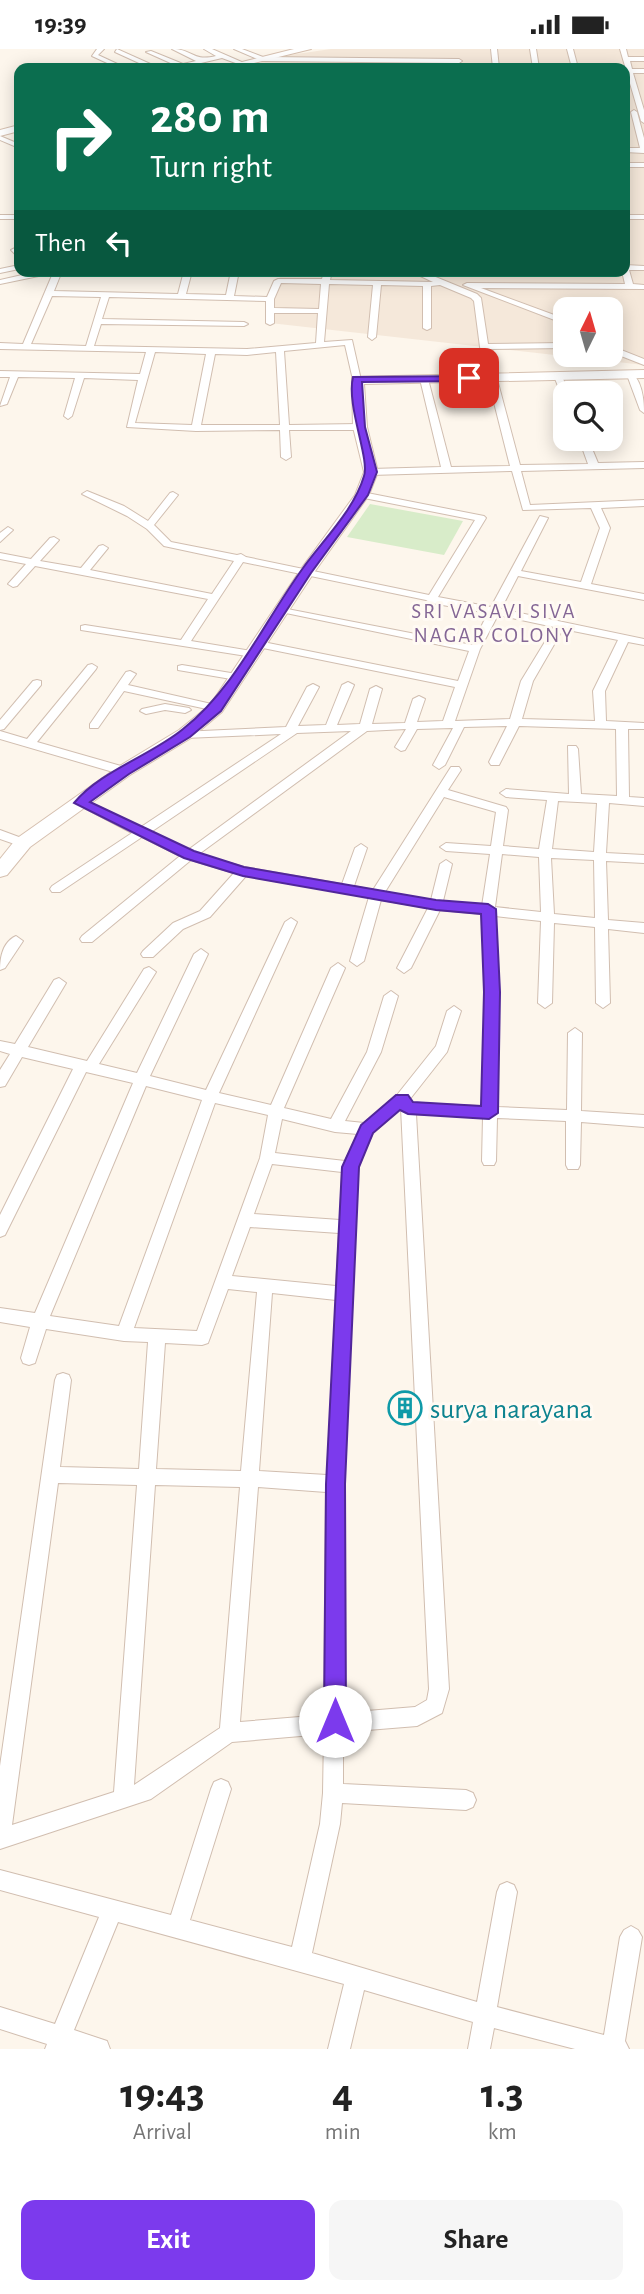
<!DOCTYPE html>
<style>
body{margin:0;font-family:"Alegreya Sans",sans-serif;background:#f6f6f6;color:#222;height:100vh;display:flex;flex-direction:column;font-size:26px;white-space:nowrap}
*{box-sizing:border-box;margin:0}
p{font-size:23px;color:#767676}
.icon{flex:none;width:38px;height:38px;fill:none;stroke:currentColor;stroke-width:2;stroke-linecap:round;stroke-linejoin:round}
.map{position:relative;height:2000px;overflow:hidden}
.panel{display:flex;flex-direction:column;background:#fff;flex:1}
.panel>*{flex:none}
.top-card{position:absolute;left:14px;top:14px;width:616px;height:214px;border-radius:14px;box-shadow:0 4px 18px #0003;background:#0b6e4f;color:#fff;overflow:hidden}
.needle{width:46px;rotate:5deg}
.fabs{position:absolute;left:553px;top:248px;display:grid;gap:14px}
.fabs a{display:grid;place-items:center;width:70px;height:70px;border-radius:14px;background:#fff;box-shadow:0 4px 18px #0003;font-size:35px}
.pin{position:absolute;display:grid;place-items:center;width:60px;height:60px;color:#fff;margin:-30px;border-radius:14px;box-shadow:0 4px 10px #0006}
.me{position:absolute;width:77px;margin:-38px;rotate:0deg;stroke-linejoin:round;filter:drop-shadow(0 0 5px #0008)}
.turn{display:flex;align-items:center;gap:24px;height:147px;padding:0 21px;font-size:32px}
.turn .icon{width:91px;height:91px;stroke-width:2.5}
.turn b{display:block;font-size:49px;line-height:60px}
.then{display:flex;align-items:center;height:66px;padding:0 21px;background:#0003;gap:14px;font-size:26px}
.eta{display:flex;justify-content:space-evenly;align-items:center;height:119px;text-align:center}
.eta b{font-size:42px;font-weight:600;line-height:49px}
.primary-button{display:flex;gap:14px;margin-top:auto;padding:14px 21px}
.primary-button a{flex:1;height:80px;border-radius:14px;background:#7c3aed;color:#fff;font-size:28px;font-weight:600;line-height:80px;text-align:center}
.primary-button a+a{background:#f6f6f6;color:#222}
.status{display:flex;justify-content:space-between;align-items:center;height:49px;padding:0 35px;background:#fff;direction:ltr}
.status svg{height:19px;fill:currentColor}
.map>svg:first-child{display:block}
</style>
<div class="status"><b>19:39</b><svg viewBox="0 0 49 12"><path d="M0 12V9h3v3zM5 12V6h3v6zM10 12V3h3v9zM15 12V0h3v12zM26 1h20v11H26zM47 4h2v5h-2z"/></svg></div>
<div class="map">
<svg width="644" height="2000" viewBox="0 0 644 2000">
<rect width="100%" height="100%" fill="#fdf6ec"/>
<path fill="#f5e8da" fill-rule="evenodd" d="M331,0H644V316L270,274L281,222H625V19H260L262,10ZM565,261H611V306H565Z"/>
<path fill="#d8ecc9" d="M370,455L463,472L444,506L347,488Z"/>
<rect fill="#f3d5c3" x="389" y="1353" width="24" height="11"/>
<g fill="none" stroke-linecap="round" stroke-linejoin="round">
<defs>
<g id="street">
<path d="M97,0H104L98,6L126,19H118L92,7Z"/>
<path d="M117,0L157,18L158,19H150L115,3Z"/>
<path d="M172,0C193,0 192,13 216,7L204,0H212L244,14L241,16L222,9L180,19H169L175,16L146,3L151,2L183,15L196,12Z"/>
<path d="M234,0H242L263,8L459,10L462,12L459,14L262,12Z"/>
<path d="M491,0H497L499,19H493Z"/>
<path d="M530,0H536L539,19H533Z"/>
<path d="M567,0H573L578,19H572Z"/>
<path d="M620,0H626L628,8H644V12H630L632,20H644V24H633L644,61V74L641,72Z"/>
<path d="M86,16L92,19H84Z"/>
<path d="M634,61L637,63L644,89V104L625,103V99H640L631,63Z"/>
<path d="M0,87L19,95V99L0,91Z"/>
<rect x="625" y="114" width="19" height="4"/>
<rect x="0" y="166" width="19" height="4"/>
<rect x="625" y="166" width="19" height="4"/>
<path d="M15,199L19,202V209L11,201Z"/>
<path d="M19,216V220L0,224V220Z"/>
<path d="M625,216L644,217V221H629L633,235L644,236V240L481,239L565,270V275L463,236L467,234L625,235L622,222H625Z"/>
<path d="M40,222H62L54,242L178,245L184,222H192L186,245L226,246L231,222H239L234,247L267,248L274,232L278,230H322L324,222H332L330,231L433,233L410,222H421L477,245L481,249L488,295L565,294V299L489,300L520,416L588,415L579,390H588L598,414L644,413V419L521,422L530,456L644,451V457L601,459L610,479L591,535L644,545V551L518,527L501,560L644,590V596L628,593L605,642L606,672L644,674V680H628L629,748L644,749V757L609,754L606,804L644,806V814L606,812L608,871L644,874V884L608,880L610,954L603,959L596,954L595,878L554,874L552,954L545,959L538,954L541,872L495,867L499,943L497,1058L567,1061L568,984L575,979L582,984L581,1062L644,1066V1078L581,1073L580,1116L578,1120H568L566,1116V1072L497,1069L496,1112L494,1116H484L482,1112L483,1068L416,1065L449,1640L442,1664L417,1677L343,1683V1735L466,1741L473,1744L476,1751L473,1758L466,1761L342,1754L340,1775L312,1904L477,1953L497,1843L500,1836L507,1833L514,1836L517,1843L497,1958L604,1986L620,1888L624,1881L631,1877L638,1881L642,1888L625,1992L629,2000H575L494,1979L490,2000H468L473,1973L364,1941L350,2000H328L344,1935L118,1873L74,1981L107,1992L110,2000H45L47,1995L0,1980V1958L55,1975L99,1868L0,1841V1821L171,1866L211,1740L214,1733L221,1730L228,1733L231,1740L190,1871L292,1898L320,1775L323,1744L324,1685L232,1693L151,1750L0,1800V1717L55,1331L57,1326L63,1324L69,1326L71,1331L60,1418L139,1420L148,1293L124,1292L46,1280L35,1314L29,1316L23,1314L21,1309L30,1278L0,1273V1259L35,1264L133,1034L86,1023L5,1186L0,1188V1166L73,1020L22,1008L5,1037L0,1038V1021L10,1005L0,1002V992L15,995L54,931L59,929L66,934L28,998L87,1012L144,920L149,918L156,923L99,1015L137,1024L194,905L201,900L208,905L150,1027L206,1041L285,873L291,869L297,873L219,1044L271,1056L331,919L338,914L345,919L284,1059L331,1070L367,1003L384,947L391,942L398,947L381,1003L345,1072L364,1074L397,1046L436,997L447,962L454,957L461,962L447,1003L410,1050L412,1054L483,1057L485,943L482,865L440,861L411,919L404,924L397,919L428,859L381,851L364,912L357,917L350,912L369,848L246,827L210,868L183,880L153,908H143L141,905L143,902L173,874L200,862L234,824L191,811L92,893H82L80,890L82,887L180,807L142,788L60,843H52L50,840L52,837L132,784L75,754L77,751H85L141,778L281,685L185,689L181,687V683L286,678L307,638L313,635L319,638L298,677L326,676L342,636L348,633L354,636L337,676L360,675L370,640L376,637L382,640L372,675L405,674L413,650L419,647L425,650L417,673L443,672L455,638L258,598L253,595L258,592L458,632L469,602L281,563L276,560L277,558L472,596L488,564L431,554L426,551L243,513L191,592L257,603V607L253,608L81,581V577L85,576L181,591L208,550L35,517L17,537L13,538L8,535L26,515L0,510V504L31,510L50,489L54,488L59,491L40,512L81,519L99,497L103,496L108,499L90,521L212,545L234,512L164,497L147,480L127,467L82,445L87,442L124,457L148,472L170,444L173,443L178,446L154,476L171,493L237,506L241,505L246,508L429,546L475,471L359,448V444L362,443L484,467L486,469L438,548L491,558L540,467L548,469L521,522L581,533L600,479L591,459L523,461L512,422L371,426L366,423L371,420L441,418L420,330L424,327L428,330L451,418L510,417L480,298L474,252L471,249L440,236L431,237V279L427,281L423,279V237L381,236L376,288L372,291L368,288L373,236L329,235L324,293L352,291L361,331L357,334L353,331L345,296L284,302L289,376L360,375L365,378L360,381H289L291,408L286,411L281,408L280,381L196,382L127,378L138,331L84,329L72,367L68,370L64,367L75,329L18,328L7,355L0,357L10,328H0V322L140,325L146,303L0,300V294L23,295L53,224L0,235V231ZM281,234L321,235L319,260L274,259V250ZM52,247L101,248L86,297L31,295ZM109,248L266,252V274L270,276L274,274V264H318L316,294L247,300L94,297L101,275L244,277L248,275L244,273L102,270ZM155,303L206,305L192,376L135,374ZM276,303L280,376H201L215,305L247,306ZM498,566L554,578L521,632L510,670L455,672L480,600ZM563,580L618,591L593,642L595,672L522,670L533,632ZM507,677L489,713L491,716H499L519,677L616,680L617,747L581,745L578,700L576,697H568L569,745L506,740L500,744L506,748L547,751L539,800L503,797L508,761L506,758L448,741L461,721L459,718H451L373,841L354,837L367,799L361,795L355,799L342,835L244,818L199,805L367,682L406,680L395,698L401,702L405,701L417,680L453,679L433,716L439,720L445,716L464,678ZM351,682L188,801L151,783L297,684ZM444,748L496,763L491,797L446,794L440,798L446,802L490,805L482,857L443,852L452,815L446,811L440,815L431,851L385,843ZM558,752L597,754L594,803L552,800ZM502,805L539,808L541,863L495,858ZM551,809L594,811L595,869L554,865ZM146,1037L202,1051L119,1277L50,1267ZM215,1054L268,1066L260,1109L197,1282L134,1279ZM401,1059L429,1640L427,1651L415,1658L343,1664L344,1435L357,1118L373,1084ZM282,1070L335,1083L358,1085L345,1112L275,1104ZM272,1115L342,1123L340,1171L254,1165ZM250,1178L339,1184L336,1237L232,1227ZM228,1240L257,1243L241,1422L156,1420L165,1294L202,1296L208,1294ZM272,1244L336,1251L327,1426L259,1422ZM58,1434L137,1436L114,1743L12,1776ZM155,1436L240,1438L220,1679L134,1736ZM258,1438L326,1443L324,1666L240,1673Z"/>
<path d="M611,297L644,310V316L611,303Z"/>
<path d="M631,323C642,332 644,350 644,364L640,361L627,326Z"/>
<path d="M558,324L562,327L569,345H565V348L561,345L554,327Z"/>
<path d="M8,478L13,481L0,493V484Z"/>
<path d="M92,615L97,618L96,620L37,693L128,719V725H120L0,690V682L27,690L88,616Z"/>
<path d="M182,616L237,625L243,628L237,631L178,621V617Z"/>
<path d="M130,622L136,625L128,636L216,656L222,659L216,662L124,642L98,679H90V675L126,623Z"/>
<path d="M37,631L41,632V636L4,680L0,681V671L33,632Z"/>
<path d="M165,655L189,659L191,661L185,664L165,661L146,665L140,662L142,660Z"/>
<path d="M0,781L27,791L29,794L23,798L0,790Z"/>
<path d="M16,887L23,892L5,919L0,921C0,908 3,893 16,887Z"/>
</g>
<g id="secondary">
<path d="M294,0H311L234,19H218Z"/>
<path d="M19,76V82L0,87V81Z"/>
<path d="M644,321V329L364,335L367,378L378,423L369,446L313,525L222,663L191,689L130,726L30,798L7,826L0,828V810L16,790L118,718L179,681L210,656L301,520L355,446L364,423L353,378L352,328Z"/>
</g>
</defs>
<use href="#street" stroke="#d1beb0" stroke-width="2"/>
<use href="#secondary" stroke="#d6c0b0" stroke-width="2"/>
<use href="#street" fill="#fff" fill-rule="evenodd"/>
<use href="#secondary" fill="#fff" fill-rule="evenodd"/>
</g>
<path fill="#7c3aed" stroke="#51269a" stroke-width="2" d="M472,327L474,329L469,332L362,333L365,378L377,423L368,446L311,524L221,662L190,688L129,725L90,753L194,802L244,818L436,851L488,855L496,860L500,943L498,1064L489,1070L408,1065L400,1061L373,1084L359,1118L345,1435L346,1672L343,1680L335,1683L328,1680L324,1672L326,1435L342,1118L361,1076L396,1046H408L413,1053L481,1057L484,943L481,865L436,861L243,827L184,809L74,754C100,722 152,706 183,680C235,639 264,573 303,519C324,490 354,461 364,427C370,410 346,356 353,328Z"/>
<defs>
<symbol id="building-ring" viewBox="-11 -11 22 22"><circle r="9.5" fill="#fffaf3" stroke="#0f9aa8" stroke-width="1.5"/><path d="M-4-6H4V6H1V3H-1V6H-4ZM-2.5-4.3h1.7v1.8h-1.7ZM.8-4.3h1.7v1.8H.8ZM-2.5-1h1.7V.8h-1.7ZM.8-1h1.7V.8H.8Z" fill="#0f9aa8"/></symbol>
</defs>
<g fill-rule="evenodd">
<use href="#building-ring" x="386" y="1340" width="38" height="38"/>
</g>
<g text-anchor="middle" stroke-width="6" stroke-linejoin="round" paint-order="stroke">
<g font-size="21" letter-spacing="2" fill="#846695" stroke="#fffaf3">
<text x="494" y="569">SRI VASAVI SIVA<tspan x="494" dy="24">NAGAR COLONY</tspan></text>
</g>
<g font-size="28" fill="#0d838f" stroke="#fffaf3" text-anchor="start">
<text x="430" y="1369">surya narayana</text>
</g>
</g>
</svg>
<div class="fabs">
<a><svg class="needle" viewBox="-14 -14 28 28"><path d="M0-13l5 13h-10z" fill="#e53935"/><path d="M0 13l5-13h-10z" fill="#767676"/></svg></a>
<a><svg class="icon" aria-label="search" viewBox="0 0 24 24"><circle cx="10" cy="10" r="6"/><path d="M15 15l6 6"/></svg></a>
</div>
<div class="pin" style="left:469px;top:329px;background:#d93025"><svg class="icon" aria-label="arrive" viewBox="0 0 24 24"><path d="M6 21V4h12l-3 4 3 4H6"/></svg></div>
<svg class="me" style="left:335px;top:1672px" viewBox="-20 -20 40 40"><circle r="19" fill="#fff"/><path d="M0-13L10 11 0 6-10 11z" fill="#7c3aed"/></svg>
<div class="top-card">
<div class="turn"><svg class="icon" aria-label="right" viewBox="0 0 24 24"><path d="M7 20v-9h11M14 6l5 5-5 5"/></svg><div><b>280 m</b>Turn right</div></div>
<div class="then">Then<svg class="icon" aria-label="left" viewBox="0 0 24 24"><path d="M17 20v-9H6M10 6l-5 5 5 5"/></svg></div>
</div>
</div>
<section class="panel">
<div class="eta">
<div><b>19:43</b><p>Arrival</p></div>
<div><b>4</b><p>min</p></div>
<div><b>1.3</b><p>km</p></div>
</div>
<div class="primary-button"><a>Exit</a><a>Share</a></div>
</section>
